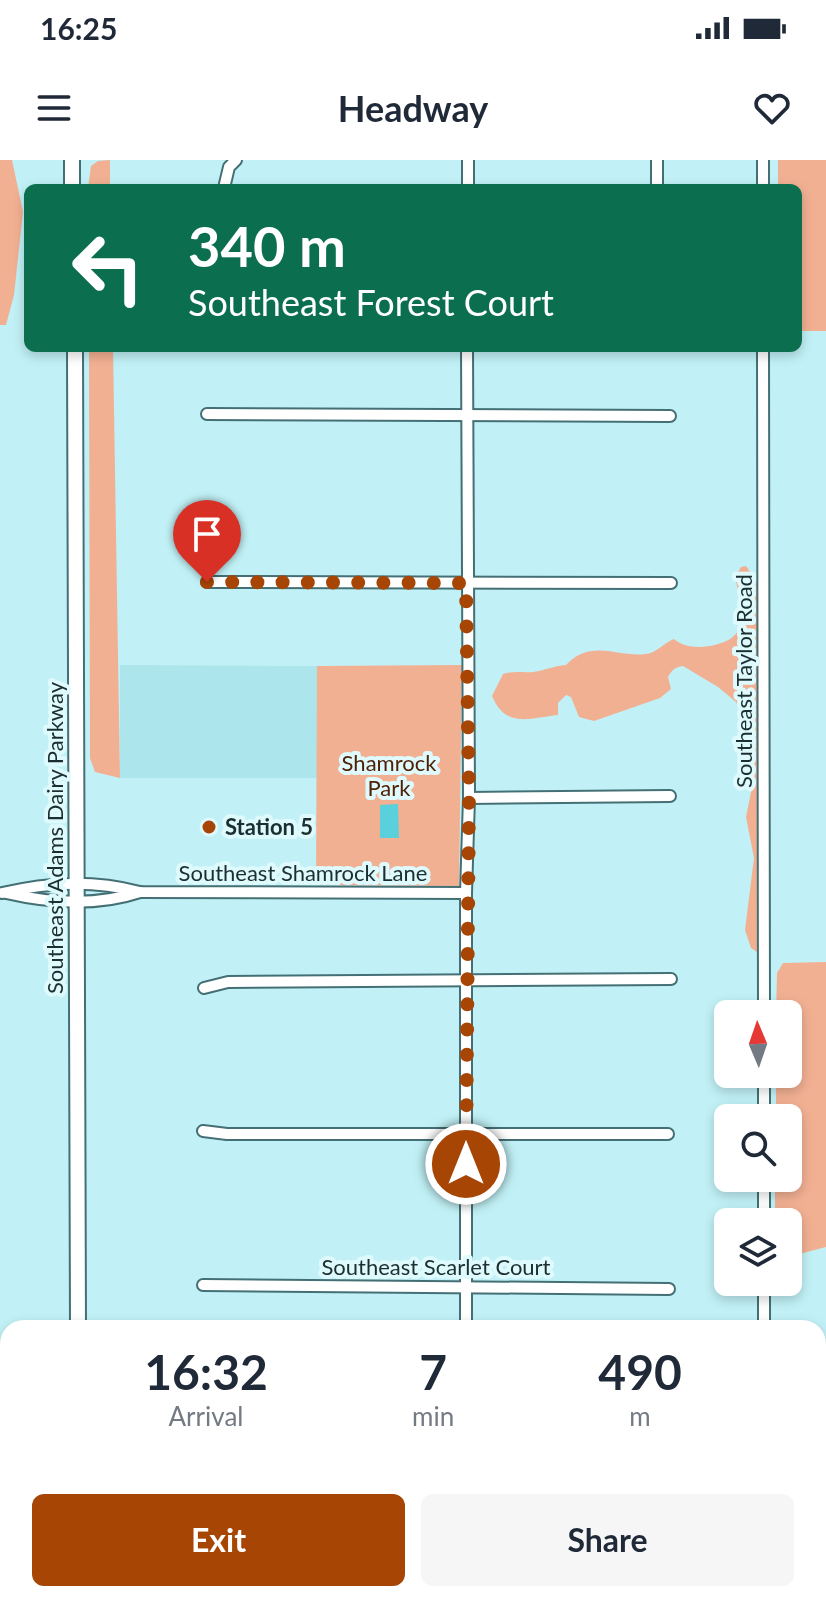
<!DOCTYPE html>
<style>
body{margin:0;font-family:Lato,sans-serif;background:#f6f6f7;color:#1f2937;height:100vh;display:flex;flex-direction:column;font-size:30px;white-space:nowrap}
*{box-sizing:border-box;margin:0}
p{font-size:26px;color:#747a83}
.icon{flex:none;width:44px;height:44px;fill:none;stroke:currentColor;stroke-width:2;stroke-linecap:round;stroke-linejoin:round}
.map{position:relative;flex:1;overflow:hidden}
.drawer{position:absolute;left:0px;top:1160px;width:826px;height:282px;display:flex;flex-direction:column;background:#fff;border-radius:24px 24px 0 0;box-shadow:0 4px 12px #0003}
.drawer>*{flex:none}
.guide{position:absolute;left:24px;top:24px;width:778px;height:168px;border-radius:12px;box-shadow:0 4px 12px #0003;background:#0b6e4f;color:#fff;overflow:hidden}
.needle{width:52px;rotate:358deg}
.tools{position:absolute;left:714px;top:840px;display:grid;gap:16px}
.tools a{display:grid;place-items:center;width:88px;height:88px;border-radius:12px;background:#fff;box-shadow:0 4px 12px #0003;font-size:40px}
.pin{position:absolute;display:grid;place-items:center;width:68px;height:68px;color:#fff;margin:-82px -34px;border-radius:50% 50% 50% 0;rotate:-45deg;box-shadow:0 0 8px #0007}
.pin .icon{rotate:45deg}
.me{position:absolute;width:88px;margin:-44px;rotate:0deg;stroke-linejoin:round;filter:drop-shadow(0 0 6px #0008)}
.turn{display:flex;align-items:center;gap:28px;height:168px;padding:0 32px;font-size:36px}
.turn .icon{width:104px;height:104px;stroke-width:2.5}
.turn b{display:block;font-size:56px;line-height:68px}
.eta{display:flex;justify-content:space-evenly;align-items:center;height:136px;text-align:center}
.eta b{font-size:48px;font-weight:700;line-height:56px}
.action{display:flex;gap:16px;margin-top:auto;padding:16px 32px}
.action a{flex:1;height:92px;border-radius:12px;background:#a74505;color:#fff;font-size:32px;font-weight:700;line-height:92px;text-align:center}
.action a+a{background:#f6f6f7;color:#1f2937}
.status{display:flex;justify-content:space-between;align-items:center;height:56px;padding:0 40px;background:#fff;direction:ltr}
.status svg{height:22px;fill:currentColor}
header{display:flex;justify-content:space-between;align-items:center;height:104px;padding:0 32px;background:#fff;font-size:36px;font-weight:700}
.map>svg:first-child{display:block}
</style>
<div class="status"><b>16:25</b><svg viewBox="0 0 49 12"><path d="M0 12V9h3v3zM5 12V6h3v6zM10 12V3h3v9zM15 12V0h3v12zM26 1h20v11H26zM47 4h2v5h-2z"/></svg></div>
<header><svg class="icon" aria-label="menu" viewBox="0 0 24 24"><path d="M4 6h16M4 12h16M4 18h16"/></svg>Headway<svg class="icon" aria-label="heart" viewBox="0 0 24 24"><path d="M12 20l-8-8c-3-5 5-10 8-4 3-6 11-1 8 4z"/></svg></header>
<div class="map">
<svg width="826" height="1441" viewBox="0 0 826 1441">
<rect width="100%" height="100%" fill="#c1f1f6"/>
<path fill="#ace5eb" d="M120,505L317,506V618H120Z"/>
<g fill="#f2b093">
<path d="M0,0H12L23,52L14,135L6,165H0Z"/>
<path d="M110,0V28H88L91,6L98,1Z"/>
<path d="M778,0H826V171H798V28H778Z"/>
<path d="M89,188H113L120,618L95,612L90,598Z"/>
<path d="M746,406L759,425L760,454L757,481L760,550L757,792L751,788L745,770L754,698L746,657L754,617V600L746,561L736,542L718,527L683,506C675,507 672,510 668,517L671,529L660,538L594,561L579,557L571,537L566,535L558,543V555C529,558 506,569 492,536L503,514C515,510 527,514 539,511C548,509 555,506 566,505C592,478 617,498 646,494C657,493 663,483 674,479C687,491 715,488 730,479C742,471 746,456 748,444L738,430L735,417L741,407Z"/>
<path d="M462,505L459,726L316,725L317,506Z"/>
<path d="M826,802V1087L788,1097V1062H775V1018H788V958H776V914H788V854H776L777,813L783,803Z"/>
<path d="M818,1303H826V1441L778,1440V1434H818Z"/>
</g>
<path fill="#59d0db" d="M398,644L399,678H380V645Z"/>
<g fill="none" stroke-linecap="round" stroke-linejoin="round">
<defs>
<g id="street">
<path d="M468,0V28"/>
<path d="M763,0V28"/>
<path d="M224,28L229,7L236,0"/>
<path d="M657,28V0"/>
<path d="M763,188L764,854"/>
<path d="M207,254L670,256"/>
<path d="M207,422L671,423"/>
<path d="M469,638L670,636"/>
<path d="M2,733C50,722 93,720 140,732L466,733"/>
<path d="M6,733C49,743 98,746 140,732"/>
<path d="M204,828L228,822L671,819"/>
<path d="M764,914V958"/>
<path d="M203,971L227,974H668"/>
<path d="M764,1018V1062"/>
<path d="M764,1122V1168"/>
<path d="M203,1125L669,1129"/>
<path d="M466,1168V733L469,638L467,188"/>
<path d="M209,1434L228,1441"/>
<path d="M288,1441L294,1434"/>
<path d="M764,1441V1434"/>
</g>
<g id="secondary">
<path d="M72,0V28"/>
<path d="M75,188L78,1168"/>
<path d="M79,1434V1441"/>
</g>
</defs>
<use href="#street" stroke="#447075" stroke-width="14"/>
<use href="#secondary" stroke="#447075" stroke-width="18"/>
<use href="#street" stroke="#fff" stroke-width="10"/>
<use href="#secondary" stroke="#fff" stroke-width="14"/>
</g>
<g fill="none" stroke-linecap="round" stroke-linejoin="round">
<path stroke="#a74505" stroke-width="14" stroke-dasharray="0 25.2" d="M207,422L466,423L469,638L466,1004"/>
</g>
<circle fill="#a74505" stroke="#defafd" stroke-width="3" cx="209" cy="667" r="8"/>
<g text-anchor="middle" stroke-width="8" stroke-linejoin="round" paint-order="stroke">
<g font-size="22" fill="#1b2e30" stroke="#defafd">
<text transform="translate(744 521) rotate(-90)" y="8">Southeast Taylor Road</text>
<text transform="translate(55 678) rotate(-90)" y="8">Southeast Adams Dairy Parkway</text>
<text x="303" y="721">Southeast Shamrock Lane</text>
<text x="436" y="1115">Southeast Scarlet Court</text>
</g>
<g font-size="22" fill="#512005" stroke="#defafd">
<text x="389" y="611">Shamrock<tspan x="389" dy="25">Park</tspan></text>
</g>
<g font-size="22" font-weight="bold" fill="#1b2e30" stroke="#defafd" text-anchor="start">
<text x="225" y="675">Station 5</text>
</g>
</g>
</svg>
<div class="tools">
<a><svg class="needle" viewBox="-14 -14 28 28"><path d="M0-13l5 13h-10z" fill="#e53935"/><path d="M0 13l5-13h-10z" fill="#747a83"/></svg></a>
<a><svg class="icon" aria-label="search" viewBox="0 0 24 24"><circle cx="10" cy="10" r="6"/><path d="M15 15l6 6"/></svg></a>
<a><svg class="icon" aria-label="layers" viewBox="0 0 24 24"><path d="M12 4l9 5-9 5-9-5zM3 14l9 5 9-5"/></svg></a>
</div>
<div class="pin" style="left:207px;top:422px;background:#d93025"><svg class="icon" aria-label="arrive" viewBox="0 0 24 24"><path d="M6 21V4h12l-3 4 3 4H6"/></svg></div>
<svg class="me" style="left:466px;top:1004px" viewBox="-20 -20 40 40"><circle r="17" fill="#a74505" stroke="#fff" stroke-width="3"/><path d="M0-11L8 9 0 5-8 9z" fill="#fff"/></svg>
<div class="guide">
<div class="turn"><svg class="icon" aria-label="left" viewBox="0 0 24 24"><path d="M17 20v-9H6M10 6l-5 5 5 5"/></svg><div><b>340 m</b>Southeast Forest Court</div></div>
</div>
<section class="drawer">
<div class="eta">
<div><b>16:32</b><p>Arrival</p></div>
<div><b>7</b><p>min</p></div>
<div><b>490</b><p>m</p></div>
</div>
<div class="action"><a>Exit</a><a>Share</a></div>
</section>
</div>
